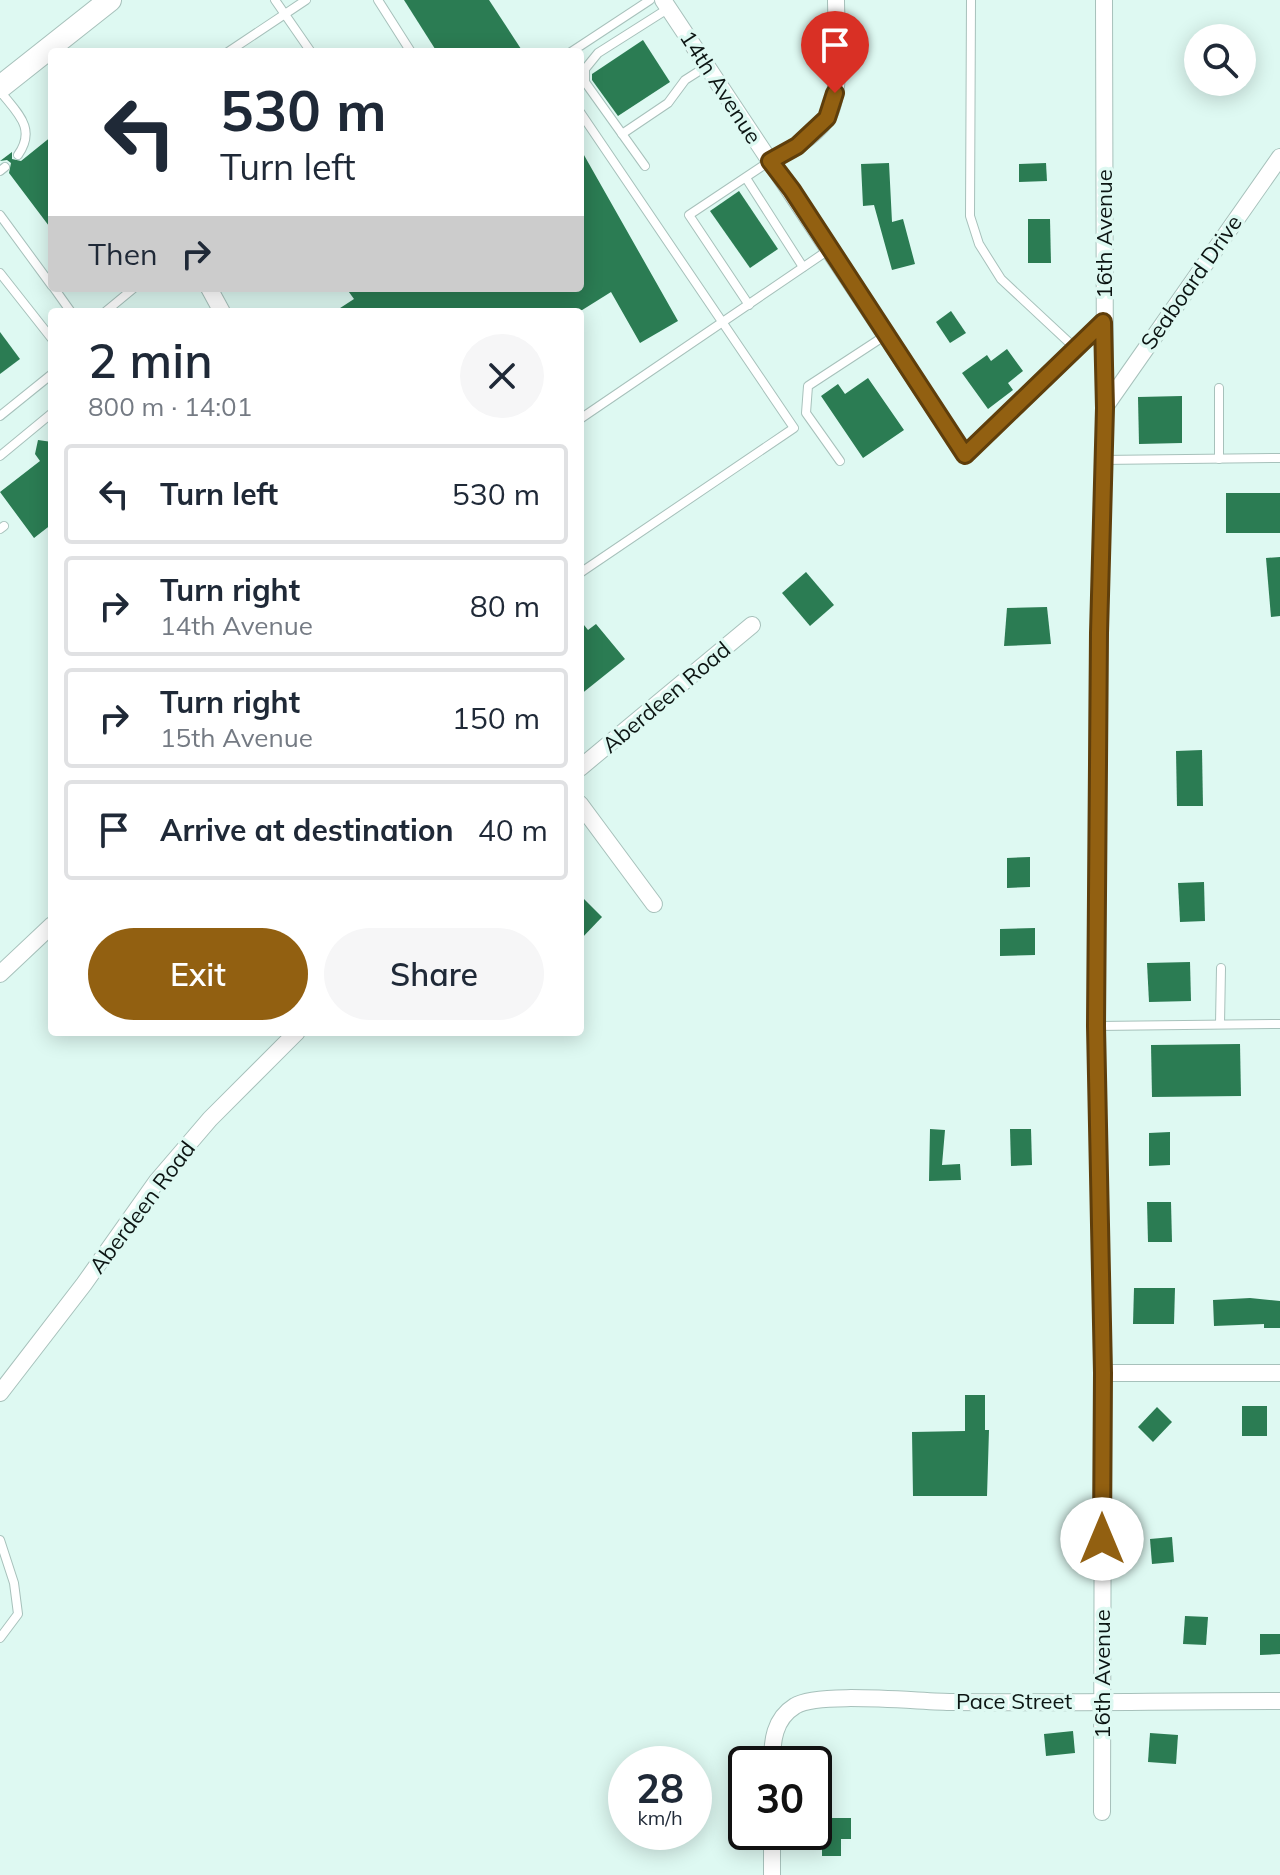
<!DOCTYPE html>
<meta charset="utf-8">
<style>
body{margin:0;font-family:Mulish,sans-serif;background:#f6f6f7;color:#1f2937;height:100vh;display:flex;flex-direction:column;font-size:30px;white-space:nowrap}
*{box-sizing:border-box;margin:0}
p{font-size:26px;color:#747a83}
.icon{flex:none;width:44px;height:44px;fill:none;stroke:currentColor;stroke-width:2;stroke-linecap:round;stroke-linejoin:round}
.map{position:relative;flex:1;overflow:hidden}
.drawer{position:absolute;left:48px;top:308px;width:536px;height:728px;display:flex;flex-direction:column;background:#fff;border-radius:8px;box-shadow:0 4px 20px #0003}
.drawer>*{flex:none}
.hud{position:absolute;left:48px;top:48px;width:536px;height:244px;border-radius:8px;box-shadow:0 4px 20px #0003;background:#fff;color:#1f2937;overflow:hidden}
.tools{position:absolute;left:1184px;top:24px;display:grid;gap:16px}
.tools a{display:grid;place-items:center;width:72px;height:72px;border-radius:50%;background:#fff;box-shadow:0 4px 20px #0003;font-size:40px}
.speed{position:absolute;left:608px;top:1746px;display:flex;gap:16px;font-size:40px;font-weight:700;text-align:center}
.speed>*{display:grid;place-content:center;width:104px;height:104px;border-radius:50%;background:#fff;box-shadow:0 4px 20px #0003;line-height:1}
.speed small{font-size:20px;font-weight:400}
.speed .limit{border:4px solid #111;border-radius:12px;background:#fff;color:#111}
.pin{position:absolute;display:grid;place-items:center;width:68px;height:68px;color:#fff;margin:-82px -34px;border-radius:50% 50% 50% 0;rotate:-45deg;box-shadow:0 0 8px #0007}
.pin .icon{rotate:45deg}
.me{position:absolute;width:88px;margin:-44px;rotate:0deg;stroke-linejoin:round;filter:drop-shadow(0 0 6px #0008)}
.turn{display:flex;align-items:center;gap:28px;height:168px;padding:0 40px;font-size:36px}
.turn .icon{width:104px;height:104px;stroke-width:2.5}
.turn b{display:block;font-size:56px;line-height:68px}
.then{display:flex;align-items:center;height:76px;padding:0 40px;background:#0003;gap:16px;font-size:30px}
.round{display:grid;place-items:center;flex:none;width:84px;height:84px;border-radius:42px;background:#f6f6f7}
.headline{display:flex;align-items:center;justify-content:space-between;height:136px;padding:0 40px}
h1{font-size:48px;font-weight:600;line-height:60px}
.primary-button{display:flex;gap:16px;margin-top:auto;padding:16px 40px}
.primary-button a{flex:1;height:92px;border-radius:48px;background:#926011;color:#fff;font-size:32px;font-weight:600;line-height:92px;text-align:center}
.primary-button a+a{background:#f6f6f7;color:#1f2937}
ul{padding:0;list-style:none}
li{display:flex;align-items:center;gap:24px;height:100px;margin:0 16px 12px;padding:0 24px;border:4px solid #e0e1e3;border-radius:8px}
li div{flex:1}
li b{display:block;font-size:30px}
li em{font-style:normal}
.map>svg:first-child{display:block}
</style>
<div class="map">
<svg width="1280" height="1875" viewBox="0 0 1280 1875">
<rect width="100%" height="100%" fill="#def9f2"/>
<g fill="#2b7c53">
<path d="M404,0H489L523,52H437Z"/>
<path d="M643,40L670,82L618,116L592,80V74Z"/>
<path d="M52,136V230L9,173L11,163L7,160L0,161L12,152V159L21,161Z"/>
<path d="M580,148L678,321L640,343L611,292L579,312H334L354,299L346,288H580Z"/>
<path d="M889,163L892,222L903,219L915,264L892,270L874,205L863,206L861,164Z"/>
<path d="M1046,163L1047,181L1019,182V164Z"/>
<path d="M739,191L778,249L750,268L710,211Z"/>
<path d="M1028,219H1050L1051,263H1028Z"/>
<path d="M951,311L966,333L950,343L936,322Z"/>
<path d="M0,332L20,359L0,374Z"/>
<path d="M1007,349L1023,371L1008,383L1013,390L988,409L962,373L987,355L991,361Z"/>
<path d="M868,378L904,430L863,458L821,396L838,384L845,394Z"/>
<path d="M1182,396V443L1139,444L1138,397Z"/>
<path d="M38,440L52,442V524L34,538L0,492L40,461L35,454Z"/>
<rect x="1226" y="493" width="54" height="40"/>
<path d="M1280,557V616L1271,617L1266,558Z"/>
<path d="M806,572L834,605L810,626L782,593Z"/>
<path d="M1047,607L1051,644L1004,646L1007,608Z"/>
<path d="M580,620L588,630L596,624L625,659L580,695Z"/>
<path d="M1202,750L1203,806H1177L1176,751Z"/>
<path d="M1030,857V887L1007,888V858Z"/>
<path d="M1204,882L1205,921L1180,922L1178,883Z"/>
<path d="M580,895L602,917L580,940Z"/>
<path d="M1035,928V955L1000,956V929Z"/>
<path d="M1190,962L1191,1001L1149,1002L1147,963Z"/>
<path d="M1240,1044L1241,1096L1152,1097L1151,1045Z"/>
<path d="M930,1129L945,1130L942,1165L960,1164L961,1180L929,1181Z"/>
<path d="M1010,1129H1031L1032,1165L1011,1166Z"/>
<path d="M1170,1132V1165L1149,1166V1133Z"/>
<path d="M1147,1202H1171L1172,1242H1148Z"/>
<path d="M1134,1288H1175L1174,1324H1133Z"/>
<path d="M1250,1298L1280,1301V1328H1264V1324L1214,1326L1213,1300Z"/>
<path d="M965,1395H985V1430H989L987,1496H913L912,1432L965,1431Z"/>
<rect x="1242" y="1406" width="25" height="30"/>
<path d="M1157,1407L1172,1422L1153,1442L1138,1427Z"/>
<path d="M1172,1537L1174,1562L1152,1564L1150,1539Z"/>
<path d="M1185,1616L1208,1617L1206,1645L1183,1644Z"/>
<path d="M1260,1634H1280V1654L1260,1655Z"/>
<path d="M1073,1731L1075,1753L1046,1756L1044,1734Z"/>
<path d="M1150,1733L1178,1735L1176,1764L1148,1762Z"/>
<path d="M826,1818H851V1839H841V1856H822V1844H817V1828H826Z"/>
</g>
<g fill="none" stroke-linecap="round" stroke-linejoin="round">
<defs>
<g id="service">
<path d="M275,0L311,52"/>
<path d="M378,0L411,52"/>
<path d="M971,0L970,216L979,244L1001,279L1075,348"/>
<path d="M228,52L306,0"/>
<path d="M571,52L650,0"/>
<path d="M0,91C17,113 37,128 18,155"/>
<path d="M580,112L794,428L580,573"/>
<path d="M622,134L668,103L685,80L707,66"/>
<path d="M645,166L585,82V69L598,53L669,8"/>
<path d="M0,171L5,167"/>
<path d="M746,178L803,267"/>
<path d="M0,215L52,286"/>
<path d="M0,273L52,339"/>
<path d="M54,288L71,312"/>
<path d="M749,305L689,215L770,161"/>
<path d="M105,312L134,288"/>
<path d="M1219,388V459"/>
<path d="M0,416L52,374"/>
<path d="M580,419L830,249"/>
<path d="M0,456L52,413"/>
<path d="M1101,460L1280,458"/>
<path d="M840,461L806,413L808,386L886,335"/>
<path d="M0,529L4,526"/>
<path d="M1220,1024L1221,968"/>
<path d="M1097,1026L1280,1024"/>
<path d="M0,1540L14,1583L18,1614L0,1638"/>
</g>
<g id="minor">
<path d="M663,0L965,455L1103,322"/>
<path d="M770,161C790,150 812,139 826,120C843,97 836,29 836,0"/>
<path d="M209,288L222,312"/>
<path d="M1105,407L1280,157"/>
<path d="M580,768L752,625"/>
<path d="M580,804L654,904"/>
<path d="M0,974L52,925"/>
<path d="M1103,1373H1280"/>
<path d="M0,1393L84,1284L157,1181L210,1119L297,1032"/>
<path d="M772,1764C772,1741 774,1719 795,1706C818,1691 920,1702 952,1702C1061,1703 1171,1701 1280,1701"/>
<path d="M1102,1812L1103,1373L1096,1026L1098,662L1105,408L1104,0"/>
<path d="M772,1875V1832"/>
</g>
<path id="secondary" d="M0,87L110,0"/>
</defs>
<use href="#service" stroke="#a7c1bb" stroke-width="10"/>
<use href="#minor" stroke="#a7c1bb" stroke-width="18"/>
<use href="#secondary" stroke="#a7c1bb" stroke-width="24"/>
<use href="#service" stroke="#fff" stroke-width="8"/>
<use href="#minor" stroke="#fff" stroke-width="16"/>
<use href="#secondary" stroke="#fff" stroke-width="22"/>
</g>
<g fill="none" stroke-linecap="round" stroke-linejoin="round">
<defs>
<path id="route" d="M835,93L827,118L797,146L770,161L792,190L965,455L1103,322L1105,408L1099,633L1096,1026L1103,1373L1102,1539"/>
</defs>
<use href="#route" stroke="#5f3e0b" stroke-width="20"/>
<use href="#route" stroke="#926011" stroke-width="14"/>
</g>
<g text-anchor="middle" stroke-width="7" stroke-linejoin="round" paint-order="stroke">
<g font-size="22" fill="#0c1513" stroke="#def9f2">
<text transform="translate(721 87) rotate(57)" y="8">14th Avenue</text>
<text transform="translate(1104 234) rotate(-90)" y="8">16th Avenue</text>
<text transform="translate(1191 282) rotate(-55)" y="8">Seaboard Drive</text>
<text transform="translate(666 697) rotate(-40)" y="8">Aberdeen Road</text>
<text transform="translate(142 1207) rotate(-53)" y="8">Aberdeen Road</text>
<text transform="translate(1102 1674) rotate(-90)" y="8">16th Avenue</text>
<text x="1014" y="1709">Pace Street</text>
</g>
</g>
</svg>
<div class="tools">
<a><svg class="icon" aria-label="search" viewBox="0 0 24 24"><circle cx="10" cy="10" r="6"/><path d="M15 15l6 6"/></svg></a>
</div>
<div class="speed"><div>28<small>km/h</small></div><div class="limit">30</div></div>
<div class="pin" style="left:835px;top:93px;background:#d93025"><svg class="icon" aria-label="arrive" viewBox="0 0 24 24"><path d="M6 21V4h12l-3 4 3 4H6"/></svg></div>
<svg class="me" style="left:1102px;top:1539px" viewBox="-20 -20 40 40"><circle r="19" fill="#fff"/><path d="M0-13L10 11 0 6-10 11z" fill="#926011"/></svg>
<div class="hud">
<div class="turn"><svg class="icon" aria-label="left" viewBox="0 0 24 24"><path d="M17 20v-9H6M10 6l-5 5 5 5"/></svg><div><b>530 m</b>Turn left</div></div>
<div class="then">Then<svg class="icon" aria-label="right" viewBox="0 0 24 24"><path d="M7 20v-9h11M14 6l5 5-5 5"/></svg></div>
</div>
<section class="drawer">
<div class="headline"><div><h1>2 min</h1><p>800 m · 14:01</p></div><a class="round"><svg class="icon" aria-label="close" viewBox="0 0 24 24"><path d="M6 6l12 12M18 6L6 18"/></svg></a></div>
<ul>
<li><svg class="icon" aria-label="left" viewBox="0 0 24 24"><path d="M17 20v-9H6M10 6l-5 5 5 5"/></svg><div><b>Turn left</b></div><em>530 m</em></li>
<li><svg class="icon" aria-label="right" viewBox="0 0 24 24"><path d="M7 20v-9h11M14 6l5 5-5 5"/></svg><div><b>Turn right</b><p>14th Avenue</p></div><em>80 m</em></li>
<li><svg class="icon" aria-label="right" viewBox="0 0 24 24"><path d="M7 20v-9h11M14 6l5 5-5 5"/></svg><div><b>Turn right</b><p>15th Avenue</p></div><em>150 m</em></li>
<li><svg class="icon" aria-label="arrive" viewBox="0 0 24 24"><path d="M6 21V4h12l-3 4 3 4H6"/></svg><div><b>Arrive at destination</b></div><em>40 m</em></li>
</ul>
<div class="primary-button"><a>Exit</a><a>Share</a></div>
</section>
</div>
